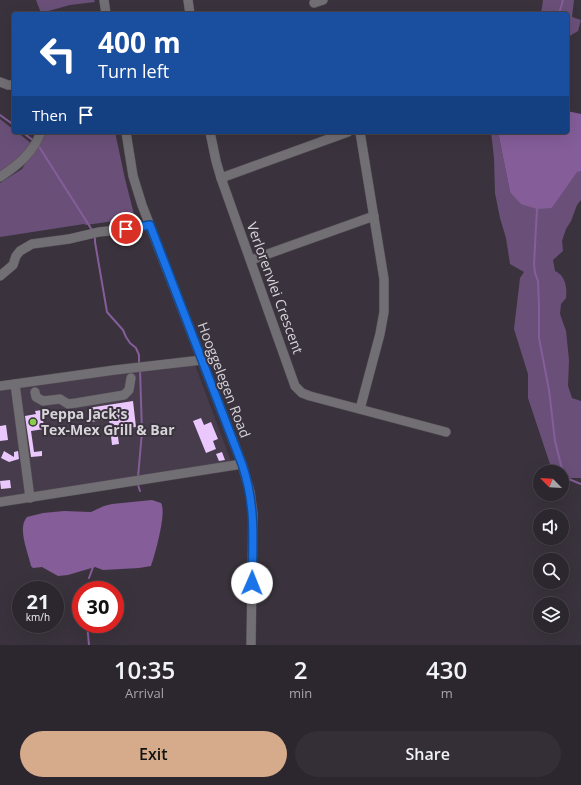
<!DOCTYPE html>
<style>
body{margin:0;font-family:"Open Sans",sans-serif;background:#342e36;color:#f1f3f6;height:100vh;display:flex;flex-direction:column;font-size:15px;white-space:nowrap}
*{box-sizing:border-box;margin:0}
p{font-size:13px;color:#a6a5aa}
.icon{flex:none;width:22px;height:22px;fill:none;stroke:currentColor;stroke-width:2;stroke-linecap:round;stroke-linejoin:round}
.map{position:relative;height:645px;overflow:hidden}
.sheet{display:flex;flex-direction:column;background:#2c262e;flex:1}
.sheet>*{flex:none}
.banner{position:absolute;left:12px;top:12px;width:557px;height:122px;border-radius:4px;box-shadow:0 4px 16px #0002,0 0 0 1px #48434a;background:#1a4fa0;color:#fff;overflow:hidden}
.needle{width:26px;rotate:294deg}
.fabs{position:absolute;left:533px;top:465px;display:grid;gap:8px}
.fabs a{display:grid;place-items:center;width:36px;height:36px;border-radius:50%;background:#2c262e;box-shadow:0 4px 16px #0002,0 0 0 1px #48434a;font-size:20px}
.speed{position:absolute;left:12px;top:581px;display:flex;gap:8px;font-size:20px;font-weight:700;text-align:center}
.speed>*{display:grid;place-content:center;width:52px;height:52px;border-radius:50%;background:#2c262e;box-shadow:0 4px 16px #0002,0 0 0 1px #48434a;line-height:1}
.speed small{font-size:10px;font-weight:400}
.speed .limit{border:6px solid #d22;background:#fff;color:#111}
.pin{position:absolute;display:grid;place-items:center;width:34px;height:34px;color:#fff;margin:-17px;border:2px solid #fff;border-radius:50%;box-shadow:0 1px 4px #0007}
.me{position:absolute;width:44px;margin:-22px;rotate:1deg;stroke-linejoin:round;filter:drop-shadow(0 0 3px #0008)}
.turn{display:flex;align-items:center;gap:14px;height:84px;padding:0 20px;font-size:18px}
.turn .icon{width:52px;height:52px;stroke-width:2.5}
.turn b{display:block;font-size:28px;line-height:34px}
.then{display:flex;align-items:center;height:38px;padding:0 20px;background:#0003;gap:8px;font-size:15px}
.eta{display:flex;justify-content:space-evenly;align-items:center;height:68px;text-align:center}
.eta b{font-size:24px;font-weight:600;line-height:28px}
.cta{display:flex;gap:8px;margin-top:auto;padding:8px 20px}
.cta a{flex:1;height:46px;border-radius:24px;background:#d6ab8b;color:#111;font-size:16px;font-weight:600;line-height:46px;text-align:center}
.cta a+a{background:#342e36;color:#f1f3f6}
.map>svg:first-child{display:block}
</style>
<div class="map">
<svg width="581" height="645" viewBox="0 0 581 645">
<rect width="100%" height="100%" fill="#3a333d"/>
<path fill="#463c4b" d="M191,364L195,365L232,464L0,506V385Z"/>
<g fill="#6a5079">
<path d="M36,0H94L95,2L70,5L41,13Z"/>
<path d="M543,0H574L572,17L581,20L578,31L568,37L567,40V14H541Z"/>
<path d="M0,119L14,130V132H17L32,144L18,161L0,174Z"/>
<path d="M43,132H115L125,179L135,218L86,225L84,224L0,237V183L22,169L36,146Z"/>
<path d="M491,132H498L510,192L552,208L577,171H581V200L577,205L571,221L566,229L562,241L563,251L553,260L555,271C566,276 567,288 566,298L561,304L560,314L566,331L569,360L568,386L572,398L581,401V478H567L562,475V472H558L551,467L528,398V374L514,329L520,278L524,272L510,264L506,238L500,218L495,193L494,158Z"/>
</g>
<g fill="#845d99">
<path d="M567,111L581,114V171L577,172L552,208L537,209L521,204L510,192L498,132H567Z"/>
<path d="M152,500L161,503C167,512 155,555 151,566L139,568L103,570L95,567L68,575L58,576L42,567L33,568L31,566C28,552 17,528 27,517L43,513L64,511L91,512L104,506L112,504Z"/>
</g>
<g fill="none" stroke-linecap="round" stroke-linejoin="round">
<g stroke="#845d99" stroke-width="2">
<path d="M559,14L563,0"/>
<path d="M0,115L14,125"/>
<path d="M22,132L34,141"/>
<path d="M38,145L92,230"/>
<path d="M537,209L534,264L535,273L538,281L539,305V338L549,390L555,441L564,477L581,484"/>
<path d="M95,237V242L107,312L123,330L126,337L130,343L136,348L139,355V364"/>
<path d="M138,477L142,432L140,370"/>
<path d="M138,485L140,491"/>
<path d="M89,578L93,567"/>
<path d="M87,590L88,584"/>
<path d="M87,624L89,645"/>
</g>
</g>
<g fill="#eac8fd">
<path d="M133,401L136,427L117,430L119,444L112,445L109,419L90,422L88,408Z"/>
<path d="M42,410L44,429L31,431L34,452L42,451V456L31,457L25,416L36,414L35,411Z"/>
<path d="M201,418L204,425L211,422L218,439L213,441L216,449L206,453L193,421Z"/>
<path d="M6,425L8,440L0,441V426Z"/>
<path d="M4,451L14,457V452L18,451L19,459L9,462L1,458Z"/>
<path d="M222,452L225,460L219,461L216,454Z"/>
<path d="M10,480L11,488L1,489L0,481Z"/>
</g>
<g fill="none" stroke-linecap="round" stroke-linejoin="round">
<defs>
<g id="minor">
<path d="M104,0L106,14"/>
<path d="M188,0L190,14"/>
<path d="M314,3L323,0"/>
<path d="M0,82L8,85H14"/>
<path d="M126,132L133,176L142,205L242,464L250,492L253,514L251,645"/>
<path d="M210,132L216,161L221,178L295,386L302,393L310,396L446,432"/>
<path d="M360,132L384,279V312L380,334L360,409"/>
<path d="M0,177C18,165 33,153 41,132"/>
<path d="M221,178L348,132"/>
<path d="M251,260L374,216"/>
<path d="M0,276L13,265L16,256L20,251L32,244L69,239L99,232L127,229L150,225"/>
<path d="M15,384L30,498"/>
<path d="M0,386L115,370L202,360"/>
<path d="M35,392L36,397L43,401L60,399L68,404L76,403L124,395L129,390L131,378"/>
<path d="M0,502L242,464"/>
</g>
</defs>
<use href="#minor" stroke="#565059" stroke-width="10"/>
<use href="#minor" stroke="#726f74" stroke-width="9"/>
</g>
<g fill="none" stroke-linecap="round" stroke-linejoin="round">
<defs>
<path id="route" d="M126,229L150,225L242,464C256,505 253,541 252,583"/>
</defs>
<use href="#route" stroke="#114b97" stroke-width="10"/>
<use href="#route" stroke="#1a73e8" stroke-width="7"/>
</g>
<circle fill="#87cf4a" stroke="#3a333d" stroke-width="1.5" cx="33" cy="422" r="4"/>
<g text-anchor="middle" stroke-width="4" stroke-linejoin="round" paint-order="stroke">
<g font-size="14" fill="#d7d4da" stroke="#3a333d">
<text transform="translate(275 288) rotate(70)" y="5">Verlorenvlei Crescent</text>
<text transform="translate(224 380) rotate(69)" y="5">Hooggelegen Road</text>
</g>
<g font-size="14" font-weight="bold" fill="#d7d4da" stroke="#3a333d" text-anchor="start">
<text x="41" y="419">Peppa Jack's<tspan x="41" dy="16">Tex-Mex Grill &amp; Bar</tspan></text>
</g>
</g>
</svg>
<div class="fabs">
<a><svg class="needle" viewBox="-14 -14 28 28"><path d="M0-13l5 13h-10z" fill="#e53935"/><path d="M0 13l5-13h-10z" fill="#a6a5aa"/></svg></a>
<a><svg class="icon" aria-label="sound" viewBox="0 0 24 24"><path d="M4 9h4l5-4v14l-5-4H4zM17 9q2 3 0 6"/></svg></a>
<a><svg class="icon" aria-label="search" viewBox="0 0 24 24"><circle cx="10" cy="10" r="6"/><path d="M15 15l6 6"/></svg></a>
<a><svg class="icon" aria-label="layers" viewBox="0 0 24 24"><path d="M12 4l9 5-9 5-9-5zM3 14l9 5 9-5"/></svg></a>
</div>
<div class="speed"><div>21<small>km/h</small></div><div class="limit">30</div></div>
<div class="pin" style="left:126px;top:229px;background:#d93025"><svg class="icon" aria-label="arrive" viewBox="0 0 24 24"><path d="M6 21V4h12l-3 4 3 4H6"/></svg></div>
<svg class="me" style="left:252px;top:583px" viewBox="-20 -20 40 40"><circle r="19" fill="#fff"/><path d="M0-13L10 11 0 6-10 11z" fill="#1a73e8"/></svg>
<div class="banner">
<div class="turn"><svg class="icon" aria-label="left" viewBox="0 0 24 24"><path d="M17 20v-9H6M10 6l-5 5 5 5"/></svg><div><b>400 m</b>Turn left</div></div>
<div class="then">Then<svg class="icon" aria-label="arrive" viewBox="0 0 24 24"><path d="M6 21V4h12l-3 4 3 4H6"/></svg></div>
</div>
</div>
<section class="sheet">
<div class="eta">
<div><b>10:35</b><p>Arrival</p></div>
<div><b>2</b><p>min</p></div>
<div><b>430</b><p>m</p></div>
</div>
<div class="cta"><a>Exit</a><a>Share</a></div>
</section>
